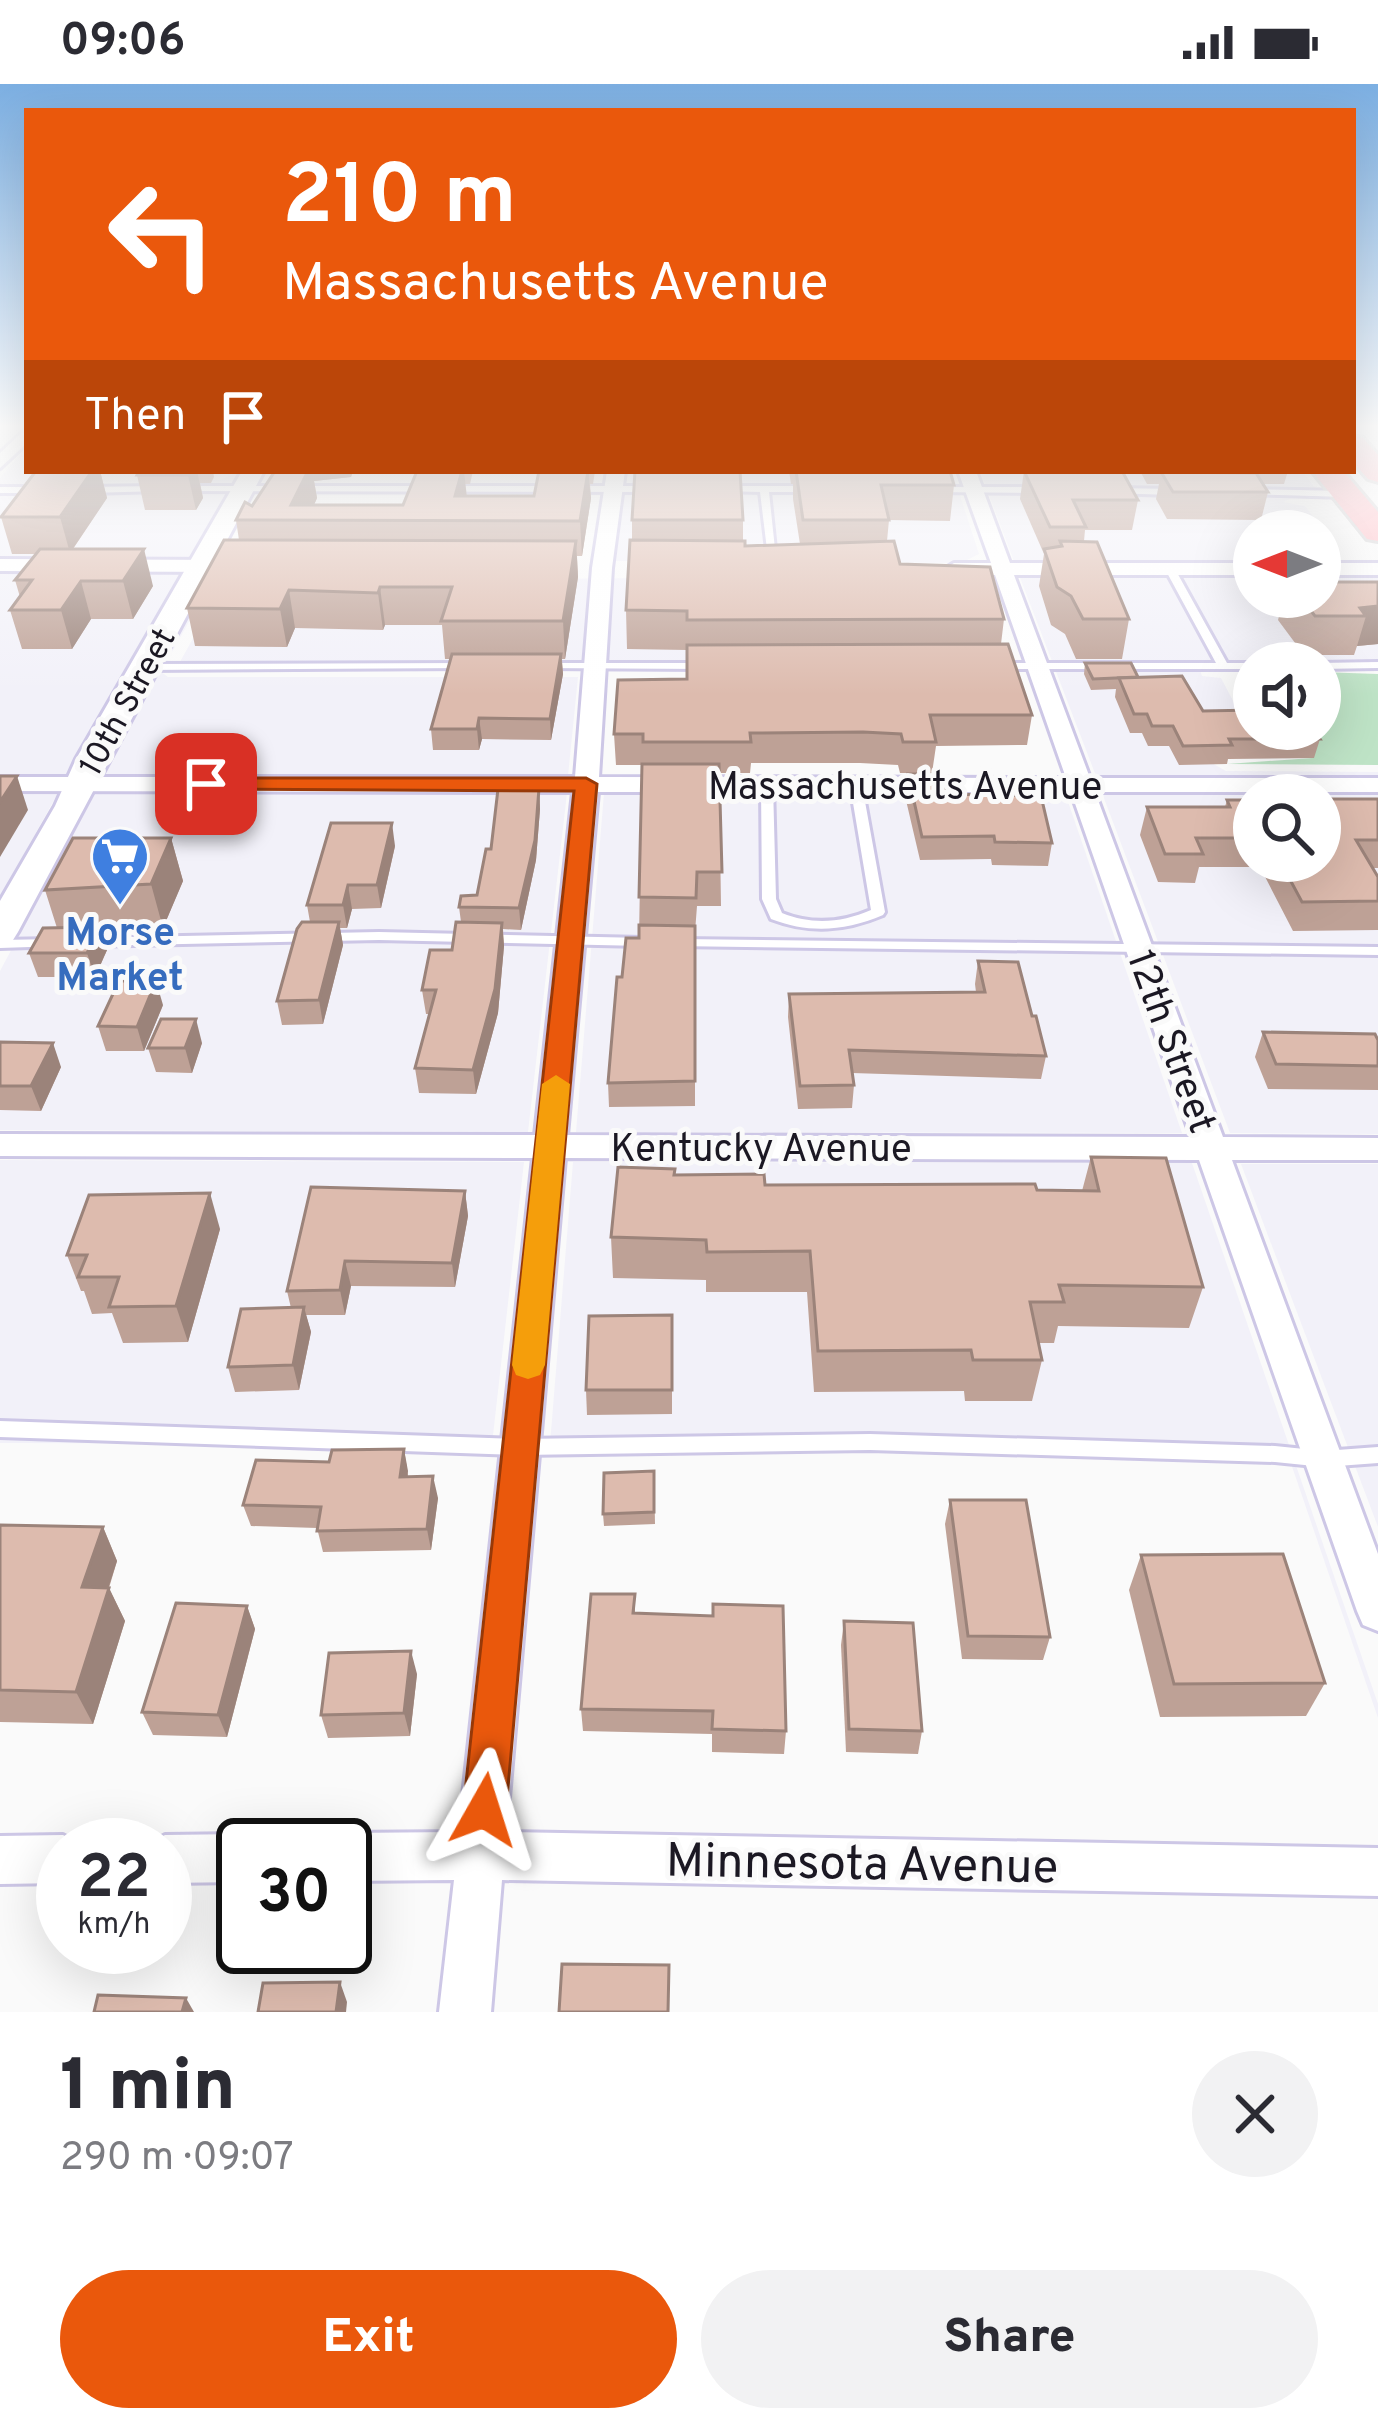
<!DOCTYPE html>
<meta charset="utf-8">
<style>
body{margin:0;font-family:Overpass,sans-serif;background:#f2f2f3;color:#2b2b33;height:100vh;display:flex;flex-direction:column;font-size:45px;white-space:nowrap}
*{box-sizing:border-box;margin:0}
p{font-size:39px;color:#7c7c81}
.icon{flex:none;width:66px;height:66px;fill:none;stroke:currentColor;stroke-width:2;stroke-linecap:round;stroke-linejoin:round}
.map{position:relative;height:1928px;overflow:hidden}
.sheet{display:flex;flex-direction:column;background:#fff;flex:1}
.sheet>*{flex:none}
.hud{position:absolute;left:24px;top:24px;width:1332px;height:366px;border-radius:0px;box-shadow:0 12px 48px #0002;background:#ea580c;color:#fff;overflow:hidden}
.needle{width:78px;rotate:270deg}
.controls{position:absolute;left:1233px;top:426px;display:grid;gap:24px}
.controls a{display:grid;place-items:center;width:108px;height:108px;border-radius:50%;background:#fff;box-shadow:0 12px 48px #0002;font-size:60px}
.speed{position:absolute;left:36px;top:1734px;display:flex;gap:24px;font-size:60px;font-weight:700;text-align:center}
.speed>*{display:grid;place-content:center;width:156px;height:156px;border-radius:50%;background:#fff;box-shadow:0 12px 48px #0002;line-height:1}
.speed small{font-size:30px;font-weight:400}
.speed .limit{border:6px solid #111;border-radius:18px;background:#fff;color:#111}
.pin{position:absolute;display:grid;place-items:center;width:102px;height:102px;color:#fff;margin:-51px;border-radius:24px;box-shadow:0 6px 18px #0006}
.me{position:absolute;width:132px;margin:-66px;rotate:6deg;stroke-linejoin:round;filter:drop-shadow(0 0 9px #0008)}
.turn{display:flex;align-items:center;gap:42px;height:252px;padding:0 60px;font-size:54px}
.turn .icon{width:156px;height:156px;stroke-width:2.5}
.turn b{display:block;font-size:84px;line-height:102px}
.then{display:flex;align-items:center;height:114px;padding:0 60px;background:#0003;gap:24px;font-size:45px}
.round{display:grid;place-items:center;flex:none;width:126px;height:126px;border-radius:63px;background:#f2f2f3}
.headline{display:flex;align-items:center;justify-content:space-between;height:204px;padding:0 60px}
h1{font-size:72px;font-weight:800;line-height:90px}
.button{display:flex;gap:24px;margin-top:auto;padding:24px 60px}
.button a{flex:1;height:138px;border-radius:72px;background:#ea580c;color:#fff;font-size:48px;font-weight:800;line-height:138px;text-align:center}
.button a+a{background:#f2f2f3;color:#2b2b33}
.status{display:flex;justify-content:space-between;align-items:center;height:84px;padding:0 60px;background:#fff;direction:ltr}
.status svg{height:33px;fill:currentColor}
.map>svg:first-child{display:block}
</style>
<div class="status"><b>09:06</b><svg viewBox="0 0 49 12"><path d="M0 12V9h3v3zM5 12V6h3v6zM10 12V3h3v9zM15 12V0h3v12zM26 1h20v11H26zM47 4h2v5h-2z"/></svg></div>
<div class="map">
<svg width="1378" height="1928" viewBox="0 0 1378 1928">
<rect width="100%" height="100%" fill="#fafafa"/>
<g fill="#f2f1f9" fill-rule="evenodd">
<path d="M27,363V387H47L35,402L139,404L150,396H220L241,387L188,477L0,476V394Z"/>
<path d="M631,387H952L979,470L961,479L616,477L624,407L820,408V402L630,403Z"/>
<path d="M980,387H1302L1323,414L1296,412L1283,418L1305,422L1335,462H1320V447H1254V479L1015,480Z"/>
<path d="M0,487L182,488L66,692H0Z"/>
<path d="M211,488L587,489L211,498L161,588L168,593H578L568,692H102Z"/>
<path d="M1254,490V513H1320V490H1378V584L1320,579L1199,584L1202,592L1221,594L1250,649L1210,678L1226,687L1378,688V693L1096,692L1019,491Z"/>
<path d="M861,492L881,577L577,576L573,587H175L224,498Z"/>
<path d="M0,709H58L0,813Z"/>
<path d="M95,709H567L528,1048L0,1046V887Z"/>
<path d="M604,709H1065L1182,1049L576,1048Z"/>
<path d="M1102,709L1378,710V1050L1230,1049ZM1254,711H1320V777H1254Z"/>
<path d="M0,1076L524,1078L492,1360L0,1359Z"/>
<path d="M573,1078L1192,1079L1378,1620V1634L1285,1362L550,1360Z"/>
<path d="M1241,1080H1378V1443Z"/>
</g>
<path fill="#bee3c6" d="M1320,588L1378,590V681L1227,680L1313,674L1295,645H1320Z"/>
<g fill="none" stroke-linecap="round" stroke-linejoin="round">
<defs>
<g id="service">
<path d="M159,402L162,403V407L87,409L83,406L87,403Z"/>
<path d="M183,402H651L655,405L651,408L180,407V403Z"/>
<path d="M723,402H813L817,405L813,408H769L777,484L769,482L760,408L720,407L719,405Z"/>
<path d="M0,403H39L43,406L39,409H0Z"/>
<path d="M933,403H1041L1045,406L1041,409L930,408L929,406Z"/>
<path d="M1113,404L1173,405L1177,408L1173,411L1110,409V405Z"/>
<path d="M1252,405L1346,407L1350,410L1346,413L1249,410L1248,408Z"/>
<path d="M1170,482L1175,485L1227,579H1254V585H999L994,582L999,579H1216L1165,485Z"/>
<path d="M1378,578V584L1320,585L1319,579Z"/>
<path d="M465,579L470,582L469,584L144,586L139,583L144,580Z"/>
<path d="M543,579H705L710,582L705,585L539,584L538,582Z"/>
<path d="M767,697L773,701L776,815L782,829C812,841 841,839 871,826L850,701L856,697L862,701L885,828L883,831C845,847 810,850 771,835L762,815L761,701Z"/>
<path d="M379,848L643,854L650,858L643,862L379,856L85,862L78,858L85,854Z"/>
<path d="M55,855L62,859L60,862L0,864V856Z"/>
<path d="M679,855L1378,863V871L674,862L672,859Z"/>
<path d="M0,1337L520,1355L870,1350L1275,1362L1324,1367L1378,1363V1379L1324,1383L1275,1378L870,1366L520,1371L0,1353Z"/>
</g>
<g id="minor">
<path d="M27,344V359L0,384V369Z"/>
<path d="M607,387H625L612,484L599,693L1066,694L995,491H954L944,485L954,479H991L958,387H976L1010,479H1254V491H1014L1090,694H1378V708H1095L1223,1053L1378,1054V1076H1232L1378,1470V1547L1363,1541L1357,1527L1199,1076L565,1074L506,1748L1378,1764V1812L502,1796L491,1928H439L454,1796L345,1797V1761H326L328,1756L345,1749L459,1748L533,1074L0,1072V1050L535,1051L573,708L0,707V693H575L592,484ZM598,708H1071L1191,1053L567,1051Z"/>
<path d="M0,475L228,476L238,482L228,488L0,487Z"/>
<rect x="1320" y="479" width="58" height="12"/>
<path d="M243,1750L262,1761H243V1798L165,1799V1761H147L165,1751Z"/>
<path d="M63,1751L81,1761H63V1799L0,1800V1752Z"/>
</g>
<path id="tertiary" d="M242,387H264L18,848L13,856L0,859V817L55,722L76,675Z"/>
<g id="trunk">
<path d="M1353,352L1363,354L1378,371V398L1368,395L1353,378Z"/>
<path d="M1312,387H1343L1378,428V457L1367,455Z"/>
</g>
</defs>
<use href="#service" stroke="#cdc7e6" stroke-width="6"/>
<use href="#minor" stroke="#cdc7e6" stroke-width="6"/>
<use href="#tertiary" stroke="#cdc7e6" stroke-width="6"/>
<use href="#trunk" stroke="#d6d5d7" stroke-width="6"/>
<use href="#service" fill="#fff" fill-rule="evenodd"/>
<use href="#minor" fill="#fff" fill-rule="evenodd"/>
<use href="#tertiary" fill="#fff" fill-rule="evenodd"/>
<use href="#trunk" fill="#febac2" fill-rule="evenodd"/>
</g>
<g fill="#bea196">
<path d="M36,387H100L107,414L73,465L153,502L133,535H91L72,565H22L10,526L20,513L15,496L36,470H12L1,433Z"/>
<path d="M213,387L214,393L211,399H200L203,414L196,426H145L137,391Z"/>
<path d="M275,387H353L351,393L314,397L317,414L314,421H403L417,387H473L470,400H465L466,412H534L539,387H595L593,400H590L591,414L582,472H577L578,493L565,575H562L563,590L551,656L482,655L479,666H433L431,645L450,575H445L442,541H385L383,546L295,544L287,563L195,562L187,524L239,456L236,436L252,422Z"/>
<path d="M789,387H950L954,401L950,437L889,436L887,457L900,480L1004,535L1001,560L1032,631L1027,661L936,662L932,689H900L898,681L860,679H751L750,689H719L721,822H697L695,848V1022L609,1023L608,999L622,893L639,854L642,681H616L614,650L687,595V566L627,565L626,526L632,456V436H743V457L745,462L800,460L793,415V400H791Z"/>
<path d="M1024,387L1138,416L1132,446H1085L1084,457L1129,535L1122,575H1076L1065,550L1051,541L1039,502L1044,470L1020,415Z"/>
<path d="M1140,387H1288L1284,400H1263L1268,408L1261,436L1167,435L1156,415L1159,400H1147Z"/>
<path d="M1378,498V560L1357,562L1354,571H1304L1278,536L1284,513H1320Z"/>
<path d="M1085,579L1138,593L1203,627L1320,655L1314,674L1228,675L1227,680L1179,681L1169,662H1148L1142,649H1130L1115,613L1116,605L1091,606L1084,590Z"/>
<path d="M908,690L1052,759L1048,782L992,781L991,775L920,776L905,712Z"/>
<path d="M539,704L540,725L536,776L521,846L503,845L504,862L498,929L476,1010L419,1009L415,984L429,930H426L422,906L452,866L461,838L459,823L477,811L491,765Z"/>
<path d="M1378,715V784H1373L1378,793V846L1293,847L1260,783H1199L1195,799L1158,798L1140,751L1147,723H1225L1227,716H1254V777H1320Z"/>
<path d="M171,754L183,797L163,844L102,848L107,866L95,893H38L29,869L57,844L45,806Z"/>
<path d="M395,762L381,824L352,825L347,844H340L343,861L323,940L282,941L277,917L310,838L307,821Z"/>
<path d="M978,877L1032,932L1046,972L1041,995L852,989L854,1001L852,1024L798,1025L788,933L789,910L976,908L975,900Z"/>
<path d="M163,921L144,967H106L98,942Z"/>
<path d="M1263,948L1378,956V1006L1268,1005L1255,973Z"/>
<path d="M0,958L61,983L41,1027L0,1026Z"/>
<path d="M202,959L192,989L156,988L148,964Z"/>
<path d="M1091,1073L1203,1203L1189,1244L1058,1242L1054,1259H1039L1042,1276L1032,1317H965L964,1307L814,1308L807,1208H706V1196L613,1194L611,1153L675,1091L765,1101L1082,1107Z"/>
<path d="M465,1107L468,1132L455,1203L351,1202L345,1231H306L311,1248L299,1306L235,1308L228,1283L291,1224L287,1207Z"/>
<path d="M220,1145L188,1258L123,1259L112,1229L92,1230L84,1207H81L67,1171Z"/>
<path d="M672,1231V1330L587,1331L586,1306Z"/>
<path d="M404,1365L408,1392L438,1414L431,1466L323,1468L317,1444L251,1442L243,1421L329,1378Z"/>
<path d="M654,1387L655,1440L604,1442L603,1430Z"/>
<path d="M950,1416L1050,1553L1043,1576L962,1575L945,1440Z"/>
<path d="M0,1441L103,1443L117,1477L109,1504L125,1537L93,1640L0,1638Z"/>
<path d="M1141,1471L1325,1599L1306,1632L1160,1633L1129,1506Z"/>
<path d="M635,1510V1529L786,1647L784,1670L712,1668V1650L583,1647L581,1625Z"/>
<path d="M247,1522L255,1545L227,1653L153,1651L142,1628Z"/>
<path d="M844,1537L922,1647L918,1670L846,1668L841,1561Z"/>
<path d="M417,1590L410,1652L328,1654L321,1631Z"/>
</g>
<g fill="#9b837a">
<path d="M92,387H100L107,414L70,469L60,433Z"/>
<path d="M190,387H197L203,414L196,426L188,391Z"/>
<path d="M292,387H353L351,393L314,397L317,414L307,436L291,421Z"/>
<path d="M462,387H464L467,414L455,412Z"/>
<path d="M588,387L591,414L582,472L580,437Z"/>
<path d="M576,457L578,493L565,575L563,537Z"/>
<path d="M144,465L153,502L133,535L123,497Z"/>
<path d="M81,497L91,535L72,565L61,526Z"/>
<path d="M380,503L385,541L383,546L378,509Z"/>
<path d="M289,506L295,544L287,563L280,525Z"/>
<path d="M1378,522V560L1357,562L1366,532L1360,524Z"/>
<path d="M561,570L563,590L551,656L550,635Z"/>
<path d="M479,634L482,655L479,666L477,645Z"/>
<path d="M17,692L28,726L0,773V718Z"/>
<path d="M539,704L540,725L536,776L521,846L519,824Z"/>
<path d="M392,739L395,762L381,824L377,801Z"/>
<path d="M171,754L183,797L163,844L151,800Z"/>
<path d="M348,801L352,825L347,844L343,821Z"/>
<path d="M339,838L343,861L323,940L319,916Z"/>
<path d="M502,839L504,862L498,929L476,1010L473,986Z"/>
<path d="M100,843L107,866L95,893L87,869Z"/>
<path d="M156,897L163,921L144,967L137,943Z"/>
<path d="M196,935L202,959L192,989L185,964Z"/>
<path d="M53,959L61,983L41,1027L31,1002Z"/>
<path d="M465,1107L468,1132L455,1203L452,1179Z"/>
<path d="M210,1109L220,1145L188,1258L176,1222Z"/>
<path d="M345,1177L351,1202L345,1231L340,1206Z"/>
<path d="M304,1223L311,1248L299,1306L293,1281Z"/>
<path d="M404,1365L408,1387L405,1414L400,1393Z"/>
<path d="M433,1392L438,1414L431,1466L427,1445Z"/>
<path d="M103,1443L117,1477L98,1536L82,1503Z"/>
<path d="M109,1504L125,1537L93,1640L76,1608Z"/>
<path d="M247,1522L255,1545L227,1653L218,1631Z"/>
<path d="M411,1567L417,1590L410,1652L404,1629Z"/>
<path d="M340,1898L347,1918L346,1928H336Z"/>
<path d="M186,1914L194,1928H182Z"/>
</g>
<g fill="#ddbbae" stroke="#9b837a" stroke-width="3">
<path d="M36,387H92L60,433H1Z"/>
<path d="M139,387H190L188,391H137Z"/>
<path d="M275,387H308L291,421H403L417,387H462L455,412H534L539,387H588L580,437L236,436L245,418L252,422Z"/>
<path d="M635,387H740L743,436H632Z"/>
<path d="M796,387H950L954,401H881L889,436H803Z"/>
<path d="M1024,387H1122L1138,416H1073L1086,443H1050Z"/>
<path d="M1161,388L1256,389L1268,408H1173Z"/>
<path d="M224,456L576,457L563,537H441L452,503H380L378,509L289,506L280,525L187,524Z"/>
<path d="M630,456L745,457V462L894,457L900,480L990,483L1004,535L687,536V527L626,526Z"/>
<path d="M1060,457L1097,458L1129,535H1083L1071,512L1057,503L1044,465L1062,462Z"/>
<path d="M40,465H144L123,497H81L61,526H10L32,496H15Z"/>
<path d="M1320,498H1378V522L1360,524L1366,532H1315L1300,513H1320Z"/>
<path d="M1008,560L1032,631H930L936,658H903L901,650L863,648L750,649L751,658H643V650H614L618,596L687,595V561Z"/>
<path d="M452,570H561L550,635L479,634L477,645H431Z"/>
<path d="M1085,579H1131L1138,593L1093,595Z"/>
<path d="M1182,592L1203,627L1254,626V645H1313L1320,655H1229L1232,661L1183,662L1173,642H1152L1147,630H1134L1119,594Z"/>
<path d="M642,680H719L722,788H697L696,814L639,813Z"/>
<path d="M908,690H940L947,710L1041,712L1052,759L995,758L994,752L922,753Z"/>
<path d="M0,692H17L0,718Z"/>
<path d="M539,704L535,756L519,824L459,823L461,812L477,811L486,765H491L498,705Z"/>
<path d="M1320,715H1378V756H1356L1378,793V817L1302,818L1280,777H1320Z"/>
<path d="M1227,716H1254V754H1196L1203,770H1165L1147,723H1230Z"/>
<path d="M331,739H392L377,801H348L343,821H307Z"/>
<path d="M73,754H171L151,800L45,806Z"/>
<path d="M302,838H339L319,916L277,917L297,845Z"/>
<path d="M456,838L502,839L495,905L473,986L415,984L436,906H422L430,866H452Z"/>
<path d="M639,841L695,842V997L608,999L617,893H622L626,854H639Z"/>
<path d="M100,843L87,869H29L43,844Z"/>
<path d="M978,877L1018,878L1032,932H1036L1046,972L849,966L854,1001L800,1002L789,910L985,908Z"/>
<path d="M119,897H156L137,943L98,942Z"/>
<path d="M161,935H196L185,964H148Z"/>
<path d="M1263,948L1375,950L1378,956V982L1276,980Z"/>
<path d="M0,958L53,959L31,1002H0Z"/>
<path d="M1091,1073L1166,1074L1203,1203L1059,1201L1064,1218H1030L1042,1276H973L971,1266L818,1267L810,1167L707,1168L706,1156L611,1153L618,1083L675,1085L674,1091L764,1090L765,1101L1035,1100L1037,1106L1099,1107Z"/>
<path d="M311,1103L465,1107L452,1179L345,1177L340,1206L287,1207Z"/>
<path d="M210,1109L176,1222L109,1223L119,1193H78L87,1171H67L89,1111Z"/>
<path d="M304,1223L293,1281L228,1283L241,1225Z"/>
<path d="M672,1231V1306H586L589,1232Z"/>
<path d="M404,1365L400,1393L433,1392L427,1445L317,1447L321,1423L243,1421L256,1376L329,1378L332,1366Z"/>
<path d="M654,1387V1428L603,1430L604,1389Z"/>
<path d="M950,1416H1026L1050,1553L968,1552Z"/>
<path d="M0,1441L103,1443L82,1503L109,1504L76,1608L0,1606Z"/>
<path d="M1283,1470L1325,1599L1174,1600L1141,1471Z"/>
<path d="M591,1510H635L633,1529L713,1532V1520L783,1522L786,1647L712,1645L713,1627L581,1625Z"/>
<path d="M176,1519L247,1522L218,1631L142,1628Z"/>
<path d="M844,1537L913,1539L922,1647L849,1645Z"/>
<path d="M411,1567L404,1629L321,1631L329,1569Z"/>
<path d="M562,1880L669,1881L668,1928H559Z"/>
<path d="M340,1898L336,1928H258L263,1899Z"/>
<path d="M98,1911L186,1914L182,1928H94Z"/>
</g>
<linearGradient id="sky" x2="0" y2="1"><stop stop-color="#7cafe2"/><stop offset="0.56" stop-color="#fdfdfd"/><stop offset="1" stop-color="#fdfdfd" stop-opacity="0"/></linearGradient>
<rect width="1378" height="611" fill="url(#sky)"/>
<path fill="#ea580c" stroke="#983908" stroke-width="3" d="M206,694H586L597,700L506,1726L500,1742L484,1748L469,1742L463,1726L574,707L199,705L195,700Z"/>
<path fill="#f59e0b" d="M556,991L570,1000L545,1281L540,1291L528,1295L516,1291L512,1281L542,1000Z"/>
<defs>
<symbol id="supermarket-pin" viewBox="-11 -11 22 30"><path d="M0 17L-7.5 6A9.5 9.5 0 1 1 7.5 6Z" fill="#3f7fe0" stroke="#fafafa"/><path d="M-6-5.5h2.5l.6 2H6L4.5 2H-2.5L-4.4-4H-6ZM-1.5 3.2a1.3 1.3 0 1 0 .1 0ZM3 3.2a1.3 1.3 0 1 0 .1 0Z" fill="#fff"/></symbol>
</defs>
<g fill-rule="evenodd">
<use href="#supermarket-pin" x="87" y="739" width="66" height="90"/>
</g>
<g text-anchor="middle" stroke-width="10" stroke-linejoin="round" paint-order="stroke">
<g font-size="33" fill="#1b1823" stroke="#fafafa">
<text transform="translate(126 617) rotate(-61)" y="12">10th Street</text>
</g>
<g font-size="39" fill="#1b1823" stroke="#fafafa">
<text x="905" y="715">Massachusetts Avenue</text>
<text transform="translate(1173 957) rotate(70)" y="14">12th Street</text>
<text x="761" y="1077">Kentucky Avenue</text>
</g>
<g font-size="39" font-weight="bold" fill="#366cbe" stroke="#fafafa">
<text x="120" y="861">Morse<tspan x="120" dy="45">Market</tspan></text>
</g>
<g font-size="48" fill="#1b1823" stroke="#fafafa">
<text transform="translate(862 1778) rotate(1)" y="17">Minnesota Avenue</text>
</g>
</g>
</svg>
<div class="controls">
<a><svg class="needle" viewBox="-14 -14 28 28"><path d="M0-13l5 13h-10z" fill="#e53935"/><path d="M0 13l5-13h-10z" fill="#7c7c81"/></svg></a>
<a><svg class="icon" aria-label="sound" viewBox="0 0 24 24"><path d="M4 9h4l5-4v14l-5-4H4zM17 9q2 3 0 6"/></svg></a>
<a><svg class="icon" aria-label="search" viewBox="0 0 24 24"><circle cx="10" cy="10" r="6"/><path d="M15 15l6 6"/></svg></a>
</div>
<div class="speed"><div>22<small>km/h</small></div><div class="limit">30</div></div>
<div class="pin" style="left:206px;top:700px;background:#d93025"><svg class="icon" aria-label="arrive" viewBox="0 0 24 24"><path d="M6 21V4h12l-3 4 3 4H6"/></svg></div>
<svg class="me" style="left:484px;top:1726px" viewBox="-20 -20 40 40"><path d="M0-17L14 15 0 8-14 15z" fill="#ea580c" stroke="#fff" stroke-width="4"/></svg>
<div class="hud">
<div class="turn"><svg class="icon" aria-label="left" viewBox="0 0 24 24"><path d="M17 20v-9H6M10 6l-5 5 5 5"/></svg><div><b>210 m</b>Massachusetts Avenue</div></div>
<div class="then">Then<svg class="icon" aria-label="arrive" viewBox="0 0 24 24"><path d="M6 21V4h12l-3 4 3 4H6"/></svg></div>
</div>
</div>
<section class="sheet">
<div class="headline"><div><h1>1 min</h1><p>290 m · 09:07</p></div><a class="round"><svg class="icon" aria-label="close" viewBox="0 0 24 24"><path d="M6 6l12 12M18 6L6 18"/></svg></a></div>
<div class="button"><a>Exit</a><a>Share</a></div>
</section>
